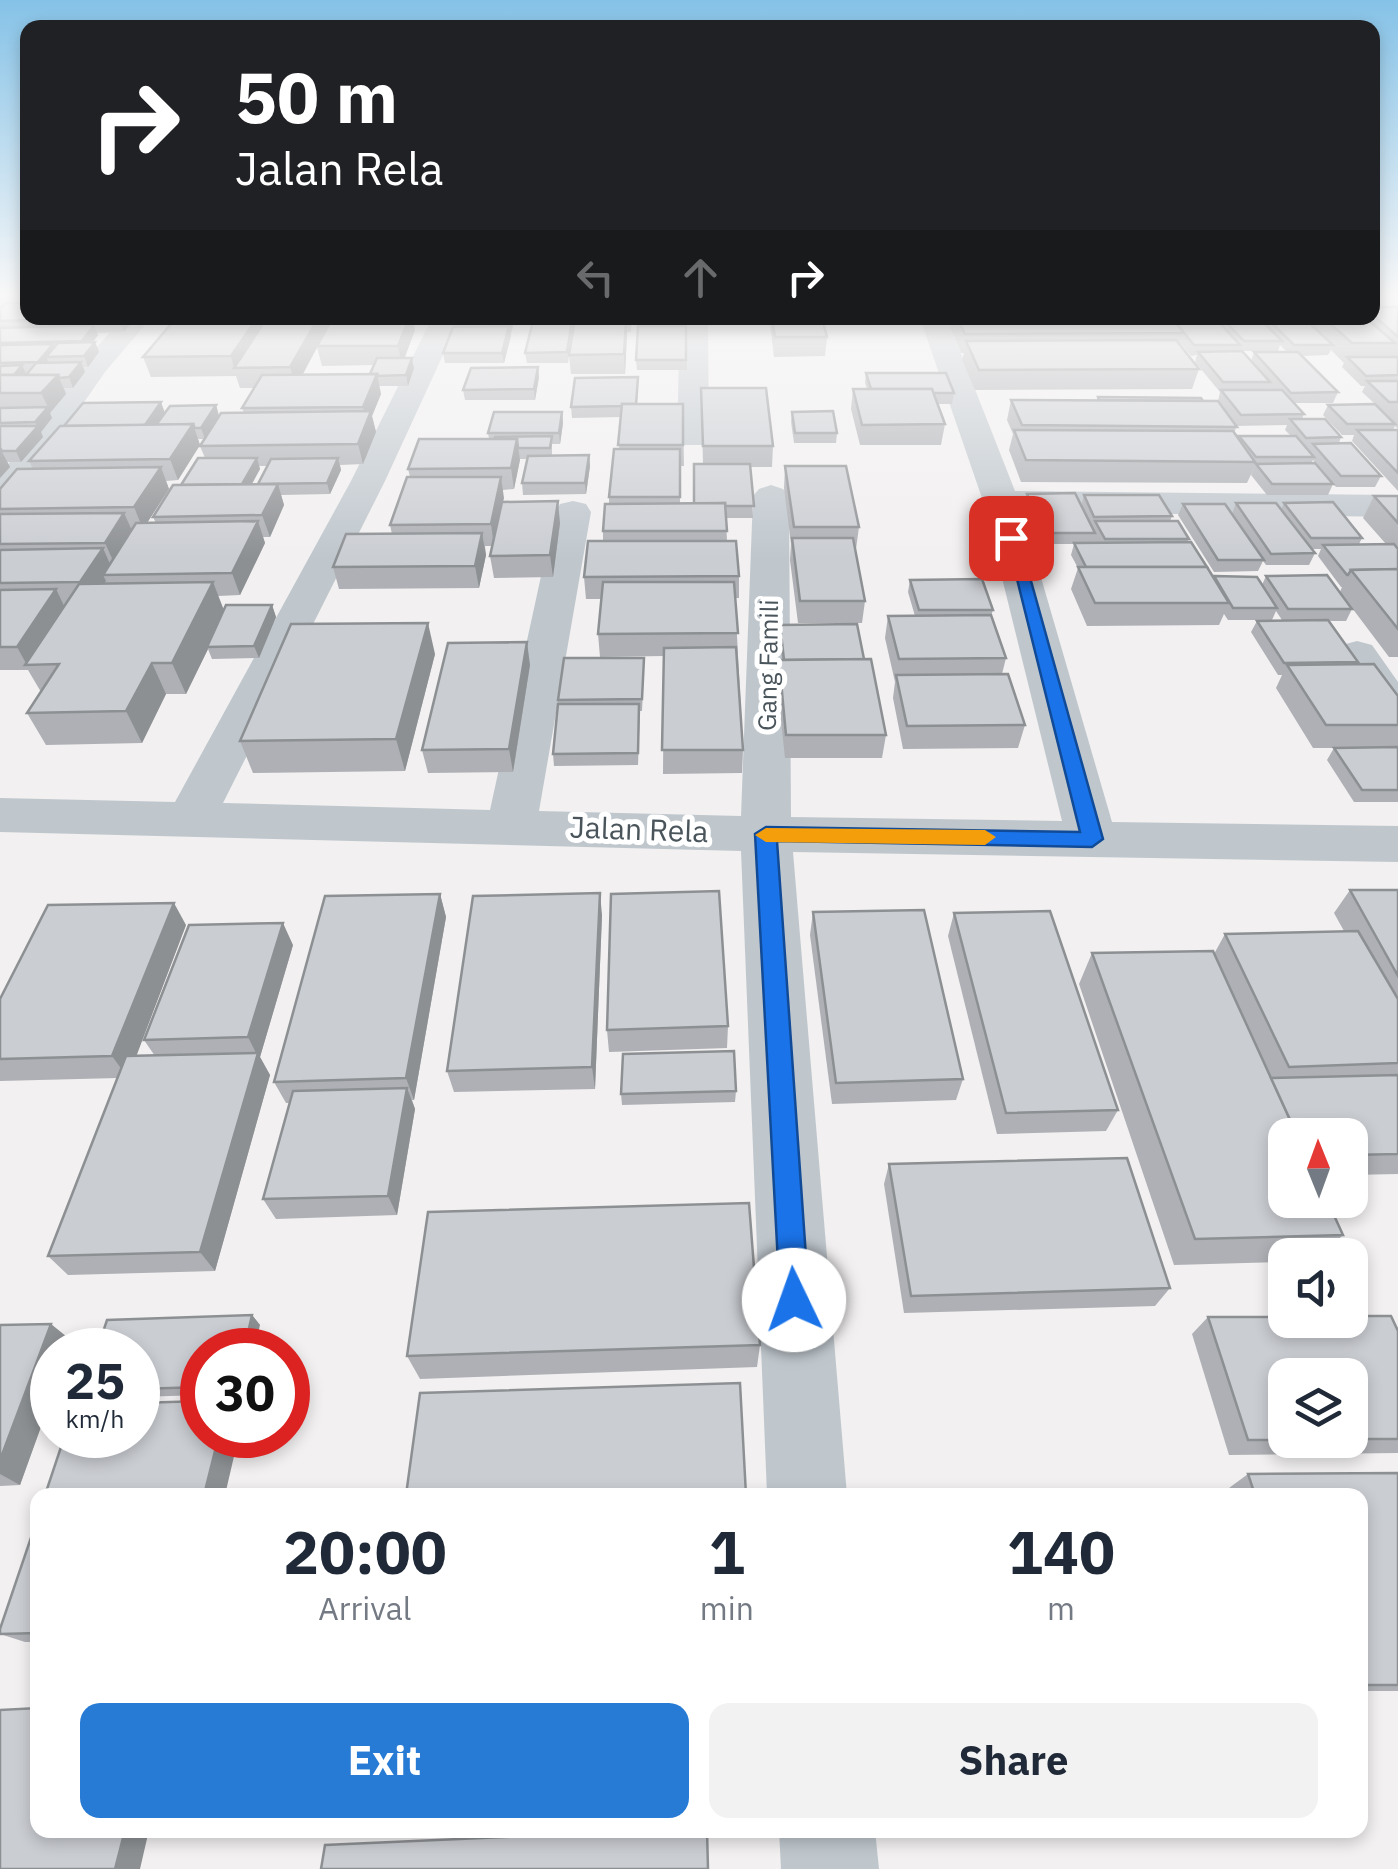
<!DOCTYPE html>
<style>
body{margin:0;font-family:"IBM Plex Sans",sans-serif;background:#f2f2f3;color:#1f2937;height:100vh;display:flex;flex-direction:column;font-size:38px;white-space:nowrap}
*{box-sizing:border-box;margin:0}
p{font-size:32px;color:#747a83}
.icon{flex:none;width:55px;height:55px;fill:none;stroke:currentColor;stroke-width:2;stroke-linecap:round;stroke-linejoin:round}
.map{position:relative;flex:1;overflow:hidden}
.drawer{position:absolute;left:30px;top:1488px;width:1338px;height:350px;display:flex;flex-direction:column;background:#fff;border-radius:20px;box-shadow:0 5px 15px #0003}
.drawer>*{flex:none}
.banner{position:absolute;left:20px;top:20px;width:1360px;height:305px;border-radius:20px;box-shadow:0 5px 15px #0003;background:#202124;color:#fff;overflow:hidden}
.needle{width:65px;rotate:359deg}
.fabs{position:absolute;left:1268px;top:1118px;display:grid;gap:20px}
.fabs a{display:grid;place-items:center;width:100px;height:100px;border-radius:20px;background:#fff;box-shadow:0 5px 15px #0003;font-size:50px}
.speed{position:absolute;left:30px;top:1328px;display:flex;gap:20px;font-size:50px;font-weight:700;text-align:center}
.speed>*{display:grid;place-content:center;width:130px;height:130px;border-radius:50%;background:#fff;box-shadow:0 5px 15px #0003;line-height:1}
.speed small{font-size:25px;font-weight:400}
.speed .limit{border:15px solid #d22;background:#fff;color:#111}
.pin{position:absolute;display:grid;place-items:center;width:85px;height:85px;color:#fff;margin:-42px;border-radius:20px;box-shadow:0 5px 15px #0006}
.me{position:absolute;width:110px;margin:-55px;rotate:357deg;stroke-linejoin:round;filter:drop-shadow(0 0 8px #0008)}
.turn{display:flex;align-items:center;gap:35px;height:210px;padding:0 50px;font-size:45px}
.turn .icon{width:130px;height:130px;stroke-width:2.5}
.turn b{display:block;font-size:70px;line-height:85px}
.lanes{display:flex;align-items:center;height:95px;padding:0 50px;background:#0003;justify-content:center;gap:50px;direction:ltr}
.lanes .off{opacity:.35}
.eta{display:flex;justify-content:space-evenly;align-items:center;height:170px;text-align:center}
.eta b{font-size:60px;font-weight:700;line-height:70px}
.action{display:flex;gap:20px;margin-top:auto;padding:20px 50px}
.action a{flex:1;height:115px;border-radius:20px;background:#287bd4;color:#fff;font-size:40px;font-weight:700;line-height:115px;text-align:center}
.action a+a{background:#f2f2f3;color:#1f2937}
.map>svg:first-child{display:block}
</style>
<div class="map">
<svg width="1398" height="1869" viewBox="0 0 1398 1869">
<rect width="100%" height="100%" fill="#f2f0f0"/>
<g fill="none" stroke-linecap="round" stroke-linejoin="round">
<g fill="#bfc7cd" fill-rule="evenodd">
<path d="M0,297H28V310L0,309Z"/>
<path d="M123,318H151L105,372L12,506L0,510V475L85,360Z"/>
<path d="M432,318H460L385,481L223,803L490,810L555,512L560,504L573,501L586,504L591,512L539,811L741,816L753,496L759,489L771,485L783,489L789,496L791,817L1062,821L983,501L920,318H947L1015,491L1398,495V517L1022,512L1112,822L1398,826V862L793,852L847,1495H767L741,851L0,832V798L175,802L351,481Z"/>
<path d="M680,318H708L709,438L704,445H682L677,438Z"/>
<path d="M1357,641L1372,645L1398,682V729L1382,725L1336,654L1342,645Z"/>
<path d="M779,1830H875L879,1869H781Z"/>
</g>
</g>
<g fill="#aeb0b5" fill-rule="evenodd">
<path d="M1372,307H1398V429L1395,426L1393,430H1398V491L1352,441L1354,435H1342L1323,415L1328,405L1375,404L1362,392L1365,386H1361L1342,367L1344,363L1331,350L1328,355L1302,356L1338,392L1333,403H1294L1304,414L1302,419L1341,437L1339,443L1381,476L1375,487H1336L1313,460L1311,463L1333,484L1328,495H1267L1251,475L1254,468L1247,483L1021,482L1009,450L1013,434L1007,420L1011,400H1097L1098,397L1218,401L1220,392L1195,362L1197,355L1191,356L1181,344L1180,346L1199,369L1192,389L975,390L962,360L964,353H961L949,324L950,318H1372ZM1280,345L1287,352H1254L1251,361L1238,351V350L1240,351H1278ZM1287,425L1285,430L1291,436H1239L1238,439L1234,433L1237,426Z"/>
<path d="M0,309L28,318H135L124,332L97,333L98,335L93,342H95L99,352L88,367H83L85,372L73,388H64L66,394L50,413L52,418L41,432L43,437L21,462H7L10,467L0,478Z"/>
<path d="M176,318H264L265,321L328,326L415,330L404,358L414,368L408,386H379L381,394L372,416L376,432L363,464L340,465L341,470L330,494L281,495L284,505L270,537H263L265,543L240,595L218,596L224,611L272,605L276,617L259,658L212,659L208,649L186,694H166L142,743L46,745L27,713L41,692L28,670H0V489L33,469L29,461L165,412L216,405L219,416L244,413L242,408L254,388H240L236,376L151,377L143,357ZM317,347L322,366L374,365L370,374L302,375ZM198,439H204L200,446L205,458L153,517L156,523H147L169,489L166,481L178,480L200,445ZM259,466H267L258,484H252L260,469Z"/>
<path d="M455,318H515L504,363H445L443,353Z"/>
<path d="M534,318H632L631,332H627L625,374H571L569,356L568,363H527L525,353Z"/>
<path d="M769,318H822L827,337L825,356L774,357Z"/>
<path d="M686,326L687,370H637L636,360Z"/>
<path d="M538,367L539,377L535,400H465L463,390Z"/>
<path d="M866,373L954,393L952,404H937L945,424L941,445H860L851,409L853,389H867L865,383Z"/>
<path d="M638,388L637,404H683L684,466H680V504H694L703,464L701,388L773,446L772,467H750L753,518H726L727,541L739,576V598H735L743,750L742,773L663,774L664,656L600,657L598,634L601,599H586L584,577L603,541V531L609,504V497L619,449L621,417L572,418L571,407Z"/>
<path d="M562,412L563,423L560,444H552V455H589L590,466L586,494L523,495L522,483L527,459H520L514,489L503,490V502L560,523L553,577L494,578L490,556L493,546H485L486,555L479,588L339,589L333,567L392,534L390,525L410,477L408,469L489,439L488,433Z"/>
<path d="M792,412L837,433L836,443H794L791,422Z"/>
<path d="M785,466L859,527L856,549H855L865,601L862,623H798L790,560L791,544L784,488Z"/>
<path d="M1027,494L1081,506L1084,495L1172,516L1170,521L1189,539L1187,542L1213,578L1262,585L1266,576L1352,609L1346,621H1328L1358,662L1357,664L1398,696V802H1354L1327,760L1334,748H1313L1276,688L1282,675H1278L1251,632L1257,621L1282,620L1276,611L1272,620H1228L1224,614L1219,625L1087,626L1071,589L1078,568L1071,555L1074,544H1041L1024,505Z"/>
<path d="M1374,496H1398V657H1389L1340,592L1342,587H1341L1318,556L1321,549H1312L1315,553L1309,565H1266L1263,561L1258,571L1214,572L1178,515L1183,504L1232,514L1236,503L1281,510L1284,503L1362,538L1359,544H1386L1363,518Z"/>
<path d="M910,580L993,610L991,616L1006,658L1002,674L1025,725L1018,748L903,749L893,698L895,682L885,638L888,616H915L908,592Z"/>
<path d="M780,625L864,659L886,735L882,758H785L777,683L779,660H782L779,637Z"/>
<path d="M435,654L405,771L253,773L240,741Z"/>
<path d="M530,665L513,772L428,773L422,750Z"/>
<path d="M644,670L642,711H640L638,765L554,766L553,754L558,700Z"/>
<path d="M1350,890H1398V1174L1350,1175V1135H1285L1343,1235L1322,1255H1285V1262L1174,1265L1079,984L1092,953L1214,954L1225,934L1344,931L1334,913Z"/>
<path d="M440,894L446,917L414,1100H412L415,1109L397,1215L276,1219L263,1199L290,1103H286L274,1082Z"/>
<path d="M813,912L963,1079L956,1100L832,1104L810,935Z"/>
<path d="M954,913L1118,1110L1106,1131L997,1134L948,936Z"/>
<path d="M602,915L595,1089L454,1092L447,1071Z"/>
<path d="M186,925L136,1056H155L144,1040L293,945L260,1057L270,1075L215,1271L68,1275L48,1256L118,1078L0,1081V999Z"/>
<path d="M728,1026L727,1048L609,1052L607,1030Z"/>
<path d="M736,1091L735,1102L622,1105L621,1094Z"/>
<path d="M889,1164L1170,1288L1155,1306L904,1313L884,1184Z"/>
<path d="M252,1315L260,1325L202,1350V1395L138,1397V1350Z"/>
<path d="M1208,1317L1398,1331V1453L1229,1455L1192,1334Z"/>
<path d="M0,1325L72,1341L20,1485L0,1486Z"/>
<path d="M760,1345L757,1367L420,1379L407,1356Z"/>
<path d="M1398,1473V1691H1360V1495H1231L1229,1488L1248,1474Z"/>
<path d="M38,1517V1642H25L0,1634Z"/>
</g>
<g fill="#8d9093">
<path d="M30,318H43L33,324L34,327L32,330L28,320Z"/>
<path d="M124,318H135L124,332L120,322Z"/>
<path d="M257,318H264L267,329L234,368L231,356Z"/>
<path d="M318,318H326L328,327L296,387L290,367Z"/>
<path d="M409,318H413L415,330L402,365L398,346Z"/>
<path d="M511,318H515L511,333L510,323Z"/>
<path d="M627,318V335L625,374L624,354Z"/>
<path d="M94,325L98,335L86,351L82,341Z"/>
<path d="M509,326L511,336L504,363L502,353Z"/>
<path d="M95,342L99,352L88,367L84,356Z"/>
<path d="M53,344L58,354L46,357L49,364L42,372L38,362Z"/>
<path d="M412,358L414,368L408,386L406,375Z"/>
<path d="M81,362L85,372L73,388L69,377Z"/>
<path d="M22,365L27,376L8,381Z"/>
<path d="M538,367L539,377L535,400L534,389Z"/>
<path d="M377,374L381,394L372,416L376,432L363,464L358,444L366,422L363,407Z"/>
<path d="M58,375L66,394L50,413L52,418L41,432L43,437L21,462L16,451L37,427L35,422L48,407L41,393Z"/>
<path d="M161,402L165,413L146,439L142,429Z"/>
<path d="M216,405L219,416L205,439L201,428Z"/>
<path d="M562,412L563,423L560,444L559,433Z"/>
<path d="M193,424L200,445L178,480L170,459Z"/>
<path d="M517,439L520,460L514,489L511,468Z"/>
<path d="M0,448L10,467L0,478Z"/>
<path d="M589,455L590,466L586,494L585,483Z"/>
<path d="M257,458L260,469L245,496L242,485Z"/>
<path d="M338,458L341,470L330,494L327,483Z"/>
<path d="M161,467L169,489L143,529L134,507Z"/>
<path d="M501,477L504,498L494,546L491,524Z"/>
<path d="M278,484L284,505L270,537L262,515Z"/>
<path d="M558,501L560,523L553,577L550,555Z"/>
<path d="M124,513L134,535L115,565L105,543Z"/>
<path d="M258,521L265,543L240,595L232,573Z"/>
<path d="M482,533L486,555L479,588L475,566Z"/>
<path d="M103,548L113,571L103,575L106,581L91,604L80,582Z"/>
<path d="M213,582L225,613L207,647L208,649L186,694L172,663Z"/>
<path d="M56,589L67,612L27,665L17,647Z"/>
<path d="M272,605L276,617L259,658L254,646Z"/>
<path d="M428,623L435,654L405,771L396,739Z"/>
<path d="M527,642L530,665L513,772L509,749Z"/>
<path d="M152,663L166,694L142,743L126,711Z"/>
<path d="M600,893L602,915L595,1089L592,1067Z"/>
<path d="M440,894L446,917L414,1100L406,1078Z"/>
<path d="M174,903L186,925L128,1078L112,1056Z"/>
<path d="M283,923L293,945L260,1057L270,1075L215,1271L200,1252L257,1055L248,1037Z"/>
<path d="M407,1088L415,1109L397,1215L388,1196Z"/>
<path d="M252,1315L260,1325L254,1350H244Z"/>
<path d="M51,1324L72,1341L69,1350H52V1396L20,1485L0,1474V1460Z"/>
<path d="M219,1435H239L225,1495H204Z"/>
<path d="M125,1830H149L140,1869H115Z"/>
</g>
<g fill="#cacdd2" stroke="#8d9093" stroke-width="2.5">
<path d="M6,303H28V318H30L28,320L0,321V309Z"/>
<path d="M1372,307H1398V337L1372,314Z"/>
<path d="M39,318H78L73,323L33,324Z"/>
<path d="M82,318H124L120,322L77,323Z"/>
<path d="M176,318H257L231,356L143,357Z"/>
<path d="M267,318H318L290,367L234,368Z"/>
<path d="M333,318H409L398,346H317Z"/>
<path d="M455,318H511L510,323L453,324Z"/>
<path d="M575,318H626L624,354L569,355Z"/>
<path d="M772,318H822L827,337H775Z"/>
<path d="M957,318H1172L1185,333L965,334Z"/>
<path d="M1172,318H1215L1240,345H1194Z"/>
<path d="M1222,318H1259L1282,341H1244Z"/>
<path d="M1267,318H1304L1333,345H1294Z"/>
<path d="M1324,318H1366L1395,343H1352Z"/>
<path d="M533,321H572L567,352L525,353Z"/>
<path d="M94,325L82,341L0,343V328Z"/>
<path d="M509,326L502,353H443L453,327Z"/>
<path d="M638,326H686V360H636Z"/>
<path d="M1176,340L1199,369L979,370L966,341Z"/>
<path d="M95,342L84,356L46,357L58,343Z"/>
<path d="M53,344L38,362L0,363V345Z"/>
<path d="M1242,351L1270,382H1223L1198,352Z"/>
<path d="M1254,352H1298L1338,392L1291,393Z"/>
<path d="M1347,357H1398V375L1366,376Z"/>
<path d="M377,358H412L406,375L376,376L377,374H370Z"/>
<path d="M81,362L69,377L59,378L58,375H26L36,363Z"/>
<path d="M22,365L14,375H0V366Z"/>
<path d="M538,367L534,389L463,390L471,368Z"/>
<path d="M866,373H946L954,393H933L932,389H871Z"/>
<path d="M377,374L363,407L242,408L262,375Z"/>
<path d="M0,375H58L41,393H0Z"/>
<path d="M638,377L636,404H622V406L571,407L575,378Z"/>
<path d="M1367,381H1398V402H1389Z"/>
<path d="M701,388H766L773,446H703Z"/>
<path d="M853,389H932L945,424L862,425Z"/>
<path d="M1221,390H1282L1304,414L1241,415Z"/>
<path d="M1098,397L1201,398L1203,401L1099,400Z"/>
<path d="M1011,400L1218,401L1237,427L1022,425Z"/>
<path d="M161,402L145,425L64,426L83,403Z"/>
<path d="M622,404H683V445H618Z"/>
<path d="M1375,404L1395,424H1347L1328,405Z"/>
<path d="M216,405L201,428H195L193,424L156,425L170,406Z"/>
<path d="M48,407L35,422L0,423V408Z"/>
<path d="M371,411L358,444L200,446L221,413Z"/>
<path d="M833,411L837,433H795L792,412Z"/>
<path d="M494,412H562L559,433H488Z"/>
<path d="M1290,419H1325L1341,437L1306,438Z"/>
<path d="M193,424L170,459L29,461L60,426Z"/>
<path d="M0,426H38L16,451H2L0,448Z"/>
<path d="M1014,430L1233,431L1255,462L1026,460Z"/>
<path d="M1357,430H1398V473Z"/>
<path d="M552,436L550,448H518L517,439H494L495,437Z"/>
<path d="M1239,436H1296L1314,457H1256Z"/>
<path d="M419,439H517L511,468L408,469Z"/>
<path d="M1351,443L1381,476H1341L1313,444Z"/>
<path d="M614,449H680V497H609Z"/>
<path d="M589,455L585,483H522L528,456Z"/>
<path d="M198,458H257L242,484L181,485Z"/>
<path d="M338,458L327,483L258,484L271,459Z"/>
<path d="M1315,463L1333,484H1272L1256,464Z"/>
<path d="M694,464H750L754,506H725V503L694,504Z"/>
<path d="M785,466H846L859,527H794Z"/>
<path d="M161,467L134,507L0,509V489L17,469Z"/>
<path d="M407,477H501L491,524L390,525Z"/>
<path d="M278,484L262,515L153,517L173,485Z"/>
<path d="M1075,493L1095,533H1044L1027,494Z"/>
<path d="M1084,495H1159L1172,516L1094,517Z"/>
<path d="M1374,496H1398V523Z"/>
<path d="M558,501L550,555L490,556L502,502Z"/>
<path d="M1333,502L1362,538H1311L1284,503Z"/>
<path d="M725,503L727,531H603L605,504Z"/>
<path d="M1236,503H1276L1315,553L1271,554Z"/>
<path d="M1183,504H1225L1264,560H1218Z"/>
<path d="M124,513L105,543L0,544V514Z"/>
<path d="M258,521L232,573L103,575L136,523Z"/>
<path d="M1095,521H1178L1189,539H1105Z"/>
<path d="M482,533L475,566L333,567L346,534Z"/>
<path d="M792,538H853L865,601H800Z"/>
<path d="M588,541H736L739,576L584,577Z"/>
<path d="M1191,542L1207,567H1086L1074,543Z"/>
<path d="M1394,544L1398,549V569L1351,570L1348,575H1347L1323,545Z"/>
<path d="M103,548L80,582L0,583V550Z"/>
<path d="M1078,567H1207L1229,603H1095Z"/>
<path d="M1398,569V629L1351,570Z"/>
<path d="M1327,575L1352,609H1288L1266,576Z"/>
<path d="M1214,576L1257,577L1277,608H1233Z"/>
<path d="M982,579L993,610H919L910,580Z"/>
<path d="M213,582L172,663H152L126,711L27,713L59,664L25,665L79,584Z"/>
<path d="M603,582H734L738,633L598,634Z"/>
<path d="M56,589L17,647H0V590Z"/>
<path d="M226,605H272L254,646L207,647Z"/>
<path d="M991,615L1006,658L899,659L888,616Z"/>
<path d="M1328,620L1358,662L1284,663L1257,621Z"/>
<path d="M428,623L396,739L240,741L291,624Z"/>
<path d="M857,624L864,659L784,660L780,625Z"/>
<path d="M527,642L509,749L422,750L448,643Z"/>
<path d="M736,647L743,750H662L664,648Z"/>
<path d="M564,658H644L642,699L558,700Z"/>
<path d="M871,659L886,735H786L779,660Z"/>
<path d="M1374,664L1398,696V725H1326L1287,665Z"/>
<path d="M1008,674L1025,725L907,726L896,675Z"/>
<path d="M558,704H639L638,753L553,754Z"/>
<path d="M1398,747V790H1362L1334,748Z"/>
<path d="M1350,890H1398V976Z"/>
<path d="M719,891L728,1026L607,1030L611,894Z"/>
<path d="M600,893L592,1067L447,1071L473,896Z"/>
<path d="M440,894L406,1078L274,1082L325,896Z"/>
<path d="M174,903L112,1056L0,1059V999L48,905Z"/>
<path d="M924,910L963,1079L836,1083L813,912Z"/>
<path d="M1050,911L1118,1110L1006,1113L954,913Z"/>
<path d="M283,923L248,1037L144,1040L189,925Z"/>
<path d="M1358,931L1398,999V1063L1289,1067L1225,934Z"/>
<path d="M1213,951L1297,1135H1285V1200H1327L1343,1235L1195,1239L1092,953Z"/>
<path d="M734,1051L736,1091L621,1094L623,1054Z"/>
<path d="M258,1053L200,1252L48,1256L126,1056Z"/>
<path d="M1398,1075V1154L1350,1155V1135H1297L1271,1078Z"/>
<path d="M407,1088L388,1196L263,1199L293,1091Z"/>
<path d="M1127,1158L1170,1288L911,1296L889,1164Z"/>
<path d="M749,1203L760,1345L407,1356L428,1212Z"/>
<path d="M252,1315L244,1350H202V1387L138,1389V1350H97L107,1320Z"/>
<path d="M1350,1316H1391L1398,1331V1439H1350V1375H1285V1440H1248L1208,1317H1285V1320H1350Z"/>
<path d="M51,1324L0,1460V1325Z"/>
<path d="M740,1383L746,1495H406L420,1393Z"/>
<path d="M202,1401V1435H219L204,1495H45L65,1435H138V1403Z"/>
<path d="M1398,1473V1685H1360V1495H1255L1248,1474Z"/>
<path d="M38,1517V1633L0,1634V1629Z"/>
<path d="M38,1708V1830H125L115,1869H0V1710Z"/>
<path d="M659,1830H707L708,1869H321L325,1845Z"/>
</g>
<linearGradient id="sky" x2="0" y2="1"><stop stop-color="#85c2e7"/><stop offset="0.53" stop-color="#f9f8f8"/><stop offset="1" stop-color="#f9f8f8" stop-opacity="0"/></linearGradient>
<rect width="1398" height="559" fill="url(#sky)"/>
<path fill="#1a73e8" stroke="#114b97" stroke-width="2.5" d="M1006,535L1019,538L1103,839L1092,847L777,841L809,1300L805,1311L794,1315L784,1311L780,1300L755,834L766,827L1080,832Z"/>
<path fill="#f59e0b" d="M766,828L985,830L996,837L985,845L766,842L755,835Z"/>
<g text-anchor="middle" stroke-width="10" stroke-linejoin="round" paint-order="stroke">
<g font-size="25" fill="#49545b" stroke="#fff">
<text transform="translate(768 665) rotate(-89)" y="9">Gang Famili</text>
</g>
<g font-size="30" fill="#49545b" stroke="#fff">
<text transform="translate(639 830) rotate(2)" y="10">Jalan Rela</text>
</g>
</g>
</svg>
<div class="fabs">
<a><svg class="needle" viewBox="-14 -14 28 28"><path d="M0-13l5 13h-10z" fill="#e53935"/><path d="M0 13l5-13h-10z" fill="#747a83"/></svg></a>
<a><svg class="icon" aria-label="sound" viewBox="0 0 24 24"><path d="M4 9h4l5-4v14l-5-4H4zM17 9q2 3 0 6"/></svg></a>
<a><svg class="icon" aria-label="layers" viewBox="0 0 24 24"><path d="M12 4l9 5-9 5-9-5zM3 14l9 5 9-5"/></svg></a>
</div>
<div class="speed"><div>25<small>km/h</small></div><div class="limit">30</div></div>
<div class="pin" style="left:1011px;top:538px;background:#d93025"><svg class="icon" aria-label="arrive" viewBox="0 0 24 24"><path d="M6 21V4h12l-3 4 3 4H6"/></svg></div>
<svg class="me" style="left:794px;top:1300px" viewBox="-20 -20 40 40"><circle r="19" fill="#fff"/><path d="M0-13L10 11 0 6-10 11z" fill="#1a73e8"/></svg>
<div class="banner">
<div class="turn"><svg class="icon" aria-label="right" viewBox="0 0 24 24"><path d="M7 20v-9h11M14 6l5 5-5 5"/></svg><div><b>50 m</b>Jalan Rela</div></div>
<div class="lanes"><svg class="icon off" aria-label="left" viewBox="0 0 24 24"><path d="M17 20v-9H6M10 6l-5 5 5 5"/></svg><svg class="icon off" aria-label="ahead" viewBox="0 0 24 24"><path d="M12 20V5M6 11l6-6 6 6"/></svg><svg class="icon" aria-label="right" viewBox="0 0 24 24"><path d="M7 20v-9h11M14 6l5 5-5 5"/></svg></div>
</div>
<section class="drawer">
<div class="eta">
<div><b>20:00</b><p>Arrival</p></div>
<div><b>1</b><p>min</p></div>
<div><b>140</b><p>m</p></div>
</div>
<div class="action"><a>Exit</a><a>Share</a></div>
</section>
</div>
